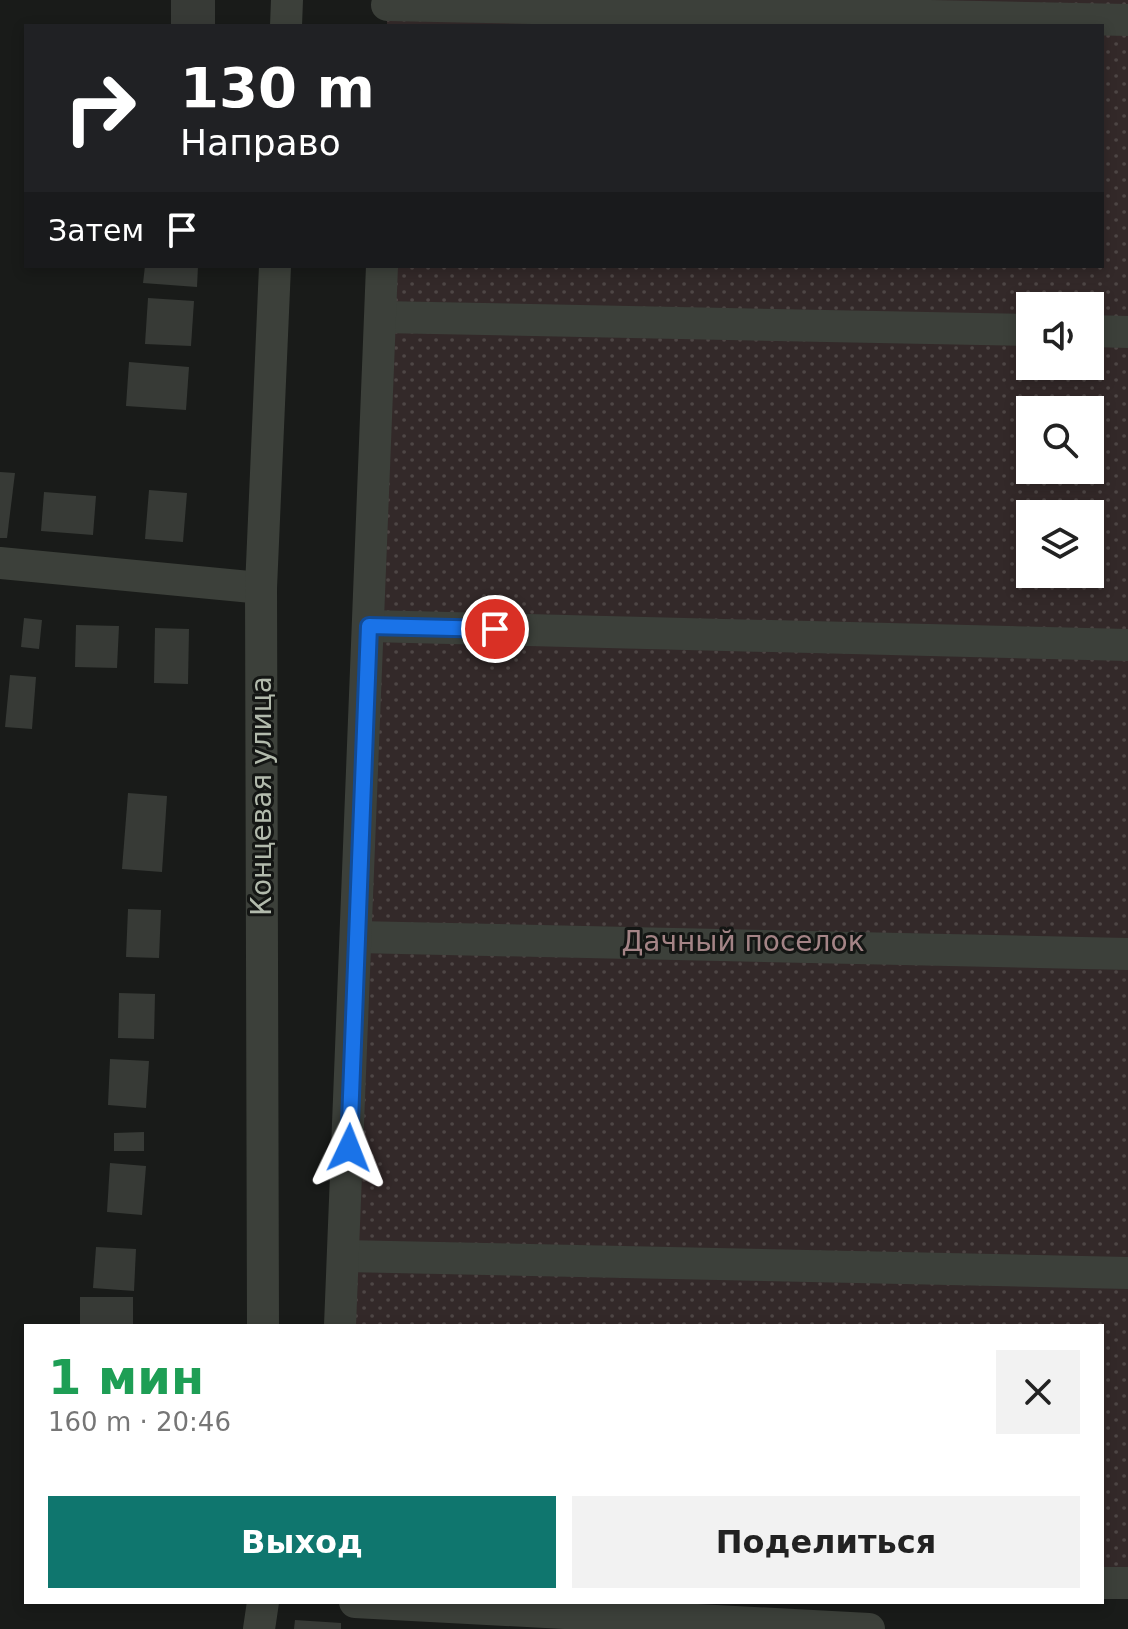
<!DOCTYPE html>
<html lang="ru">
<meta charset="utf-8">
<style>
body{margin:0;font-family:"DejaVu Sans",sans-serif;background:#f2f2f2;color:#222;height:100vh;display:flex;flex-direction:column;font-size:30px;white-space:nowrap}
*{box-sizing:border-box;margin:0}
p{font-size:26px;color:#767676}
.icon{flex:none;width:44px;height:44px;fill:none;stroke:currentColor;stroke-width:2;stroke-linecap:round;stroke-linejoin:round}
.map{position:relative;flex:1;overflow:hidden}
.details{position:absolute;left:24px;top:1324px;width:1080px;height:280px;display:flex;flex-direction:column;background:#fff;border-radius:0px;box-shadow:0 4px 12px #0003}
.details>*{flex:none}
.hud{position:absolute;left:24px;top:24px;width:1080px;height:244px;border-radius:0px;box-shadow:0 4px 12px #0003;background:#202124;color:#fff;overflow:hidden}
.buttons{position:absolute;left:1016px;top:292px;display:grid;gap:16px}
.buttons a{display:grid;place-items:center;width:88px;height:88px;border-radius:0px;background:#fff;box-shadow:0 4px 12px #0003;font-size:40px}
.pin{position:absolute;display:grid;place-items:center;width:68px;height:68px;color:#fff;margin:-34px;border:4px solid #fff;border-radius:50%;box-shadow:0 2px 8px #0007}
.me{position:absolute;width:88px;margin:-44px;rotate:2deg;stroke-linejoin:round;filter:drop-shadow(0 0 6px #0008)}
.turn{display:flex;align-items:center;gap:28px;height:168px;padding:0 24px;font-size:36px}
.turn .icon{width:104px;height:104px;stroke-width:2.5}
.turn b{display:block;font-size:56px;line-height:68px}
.then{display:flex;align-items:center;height:76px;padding:0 24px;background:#0003;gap:16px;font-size:30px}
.round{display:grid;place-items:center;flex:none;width:84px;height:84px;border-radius:0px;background:#f2f2f2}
.head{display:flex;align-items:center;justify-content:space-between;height:136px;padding:0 24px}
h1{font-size:48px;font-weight:700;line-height:60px;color:#1e9e55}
.action{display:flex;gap:16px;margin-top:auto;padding:16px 24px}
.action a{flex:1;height:92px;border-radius:0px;background:#0f766e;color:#fff;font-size:32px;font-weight:700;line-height:92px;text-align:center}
.action a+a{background:#f2f2f2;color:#222}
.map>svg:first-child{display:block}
</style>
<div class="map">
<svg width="1128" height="1629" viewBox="0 0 1128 1629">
<defs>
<pattern id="garden-dots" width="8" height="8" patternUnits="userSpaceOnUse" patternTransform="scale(2)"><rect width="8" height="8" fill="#332929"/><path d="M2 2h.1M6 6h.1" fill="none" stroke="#4e4645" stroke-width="1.8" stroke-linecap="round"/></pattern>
</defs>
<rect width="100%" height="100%" fill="#191b19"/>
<path fill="url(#garden-dots)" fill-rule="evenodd" d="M387,0H1128V1583H1102V1326H340L382,266H1102V26H387ZM1030,306H1090V366H1030ZM1030,410H1090V470H1030ZM1030,514H1090V574H1030Z"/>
<g fill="#373a36">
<rect x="171" y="0" width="44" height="26"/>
<path d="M145,266H198L197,287L143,283Z"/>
<path d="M148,298L194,301L191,346L145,344Z"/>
<path d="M129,362L189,367L186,410L126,406Z"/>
<path d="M0,472L15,473L7,538H0Z"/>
<path d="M149,490L187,493L183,542L145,539Z"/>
<path d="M44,492L96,496L93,535L41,531Z"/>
<path d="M24,618L42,620L39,649L21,647Z"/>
<path d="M76,625L119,626L117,668L75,667Z"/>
<path d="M155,628L189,629L188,684L154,683Z"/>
<path d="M10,675L36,677L32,729L5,727Z"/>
<path d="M128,793L167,796L162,872L122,869Z"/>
<path d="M128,909L161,910L159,958L126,957Z"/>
<path d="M119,993L155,994L154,1039L118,1038Z"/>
<path d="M110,1059L149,1061L146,1108L108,1105Z"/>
<path d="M144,1132V1151H114V1133Z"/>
<path d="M110,1163L146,1166L142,1215L107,1212Z"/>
<path d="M96,1247L136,1249L134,1291L93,1288Z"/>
<rect x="80" y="1297" width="53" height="29"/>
<path d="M295,1620L341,1623V1629H294Z"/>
</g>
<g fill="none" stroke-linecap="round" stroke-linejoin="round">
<g stroke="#3c403a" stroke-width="32">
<path d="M387,5L1128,20"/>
<path d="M286,26L287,0"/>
<path d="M381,317L1030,330"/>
<path d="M1090,331L1128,332"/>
<path d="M0,563L261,588"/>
<path d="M369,626L1128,645"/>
<path d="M357,937L1128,954"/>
<path d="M344,1256L1128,1273"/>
<path d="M263,1326L261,588L275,266"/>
<path d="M340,1326L382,266"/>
<path d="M1102,1583H1128"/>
<path d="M355,1602L869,1629"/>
<path d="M259,1629L263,1602"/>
</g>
</g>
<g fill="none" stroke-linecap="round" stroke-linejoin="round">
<defs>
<path id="route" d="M349,1148L369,626L495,629"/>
</defs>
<use href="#route" stroke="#114b97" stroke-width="20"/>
<use href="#route" stroke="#1a73e8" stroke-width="14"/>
</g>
<g text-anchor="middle" stroke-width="6" stroke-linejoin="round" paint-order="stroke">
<g font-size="28" fill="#b2baac" stroke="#141614">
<text transform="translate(261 796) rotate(-90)" y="10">Концевая улица</text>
</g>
<g font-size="28" fill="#a48486" stroke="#141614">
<text x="743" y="951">Дачный поселок</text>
</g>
</g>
</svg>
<div class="buttons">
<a><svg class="icon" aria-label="sound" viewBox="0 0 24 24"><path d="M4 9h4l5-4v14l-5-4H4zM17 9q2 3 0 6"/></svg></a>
<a><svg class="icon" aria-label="search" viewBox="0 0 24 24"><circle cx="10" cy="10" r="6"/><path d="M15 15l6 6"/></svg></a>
<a><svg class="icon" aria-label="layers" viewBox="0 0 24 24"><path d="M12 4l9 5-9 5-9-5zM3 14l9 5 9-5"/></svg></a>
</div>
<div class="pin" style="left:495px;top:629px;background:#d93025"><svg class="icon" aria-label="arrive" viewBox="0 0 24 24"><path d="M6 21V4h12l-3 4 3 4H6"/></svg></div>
<svg class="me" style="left:349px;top:1148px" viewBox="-20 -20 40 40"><path d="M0-17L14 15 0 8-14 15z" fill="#1a73e8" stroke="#fff" stroke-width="4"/></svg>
<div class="hud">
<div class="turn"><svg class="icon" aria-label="right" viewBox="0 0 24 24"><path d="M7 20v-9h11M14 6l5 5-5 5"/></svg><div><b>130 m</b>Направо</div></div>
<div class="then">Затем<svg class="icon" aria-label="arrive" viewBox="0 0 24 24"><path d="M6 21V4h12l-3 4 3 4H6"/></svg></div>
</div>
<section class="details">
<div class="head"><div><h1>1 мин</h1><p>160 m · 20:46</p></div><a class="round"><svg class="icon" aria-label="close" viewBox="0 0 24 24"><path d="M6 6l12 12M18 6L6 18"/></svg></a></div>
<div class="action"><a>Выход</a><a>Поделиться</a></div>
</section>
</div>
